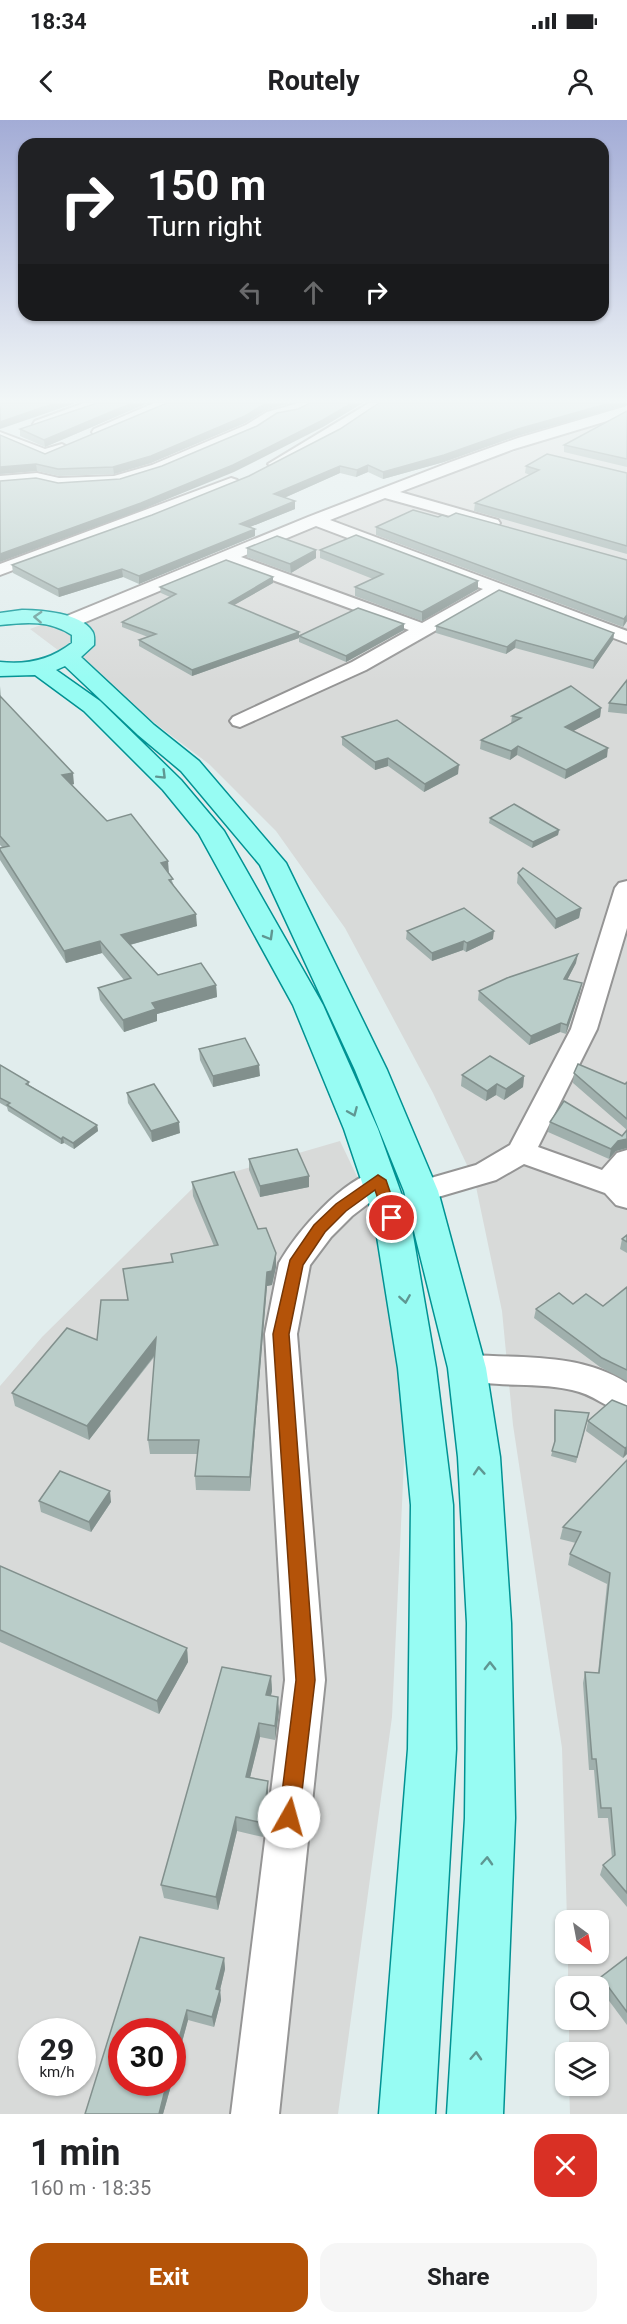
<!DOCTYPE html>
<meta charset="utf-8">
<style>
body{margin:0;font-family:Roboto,sans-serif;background:#f6f6f6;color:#202124;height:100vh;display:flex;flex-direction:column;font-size:22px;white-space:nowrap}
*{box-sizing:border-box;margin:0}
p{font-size:20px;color:#757577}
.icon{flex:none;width:33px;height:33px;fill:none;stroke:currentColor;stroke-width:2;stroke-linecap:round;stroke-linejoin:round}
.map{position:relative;height:1994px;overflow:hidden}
.side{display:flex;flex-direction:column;background:#fff;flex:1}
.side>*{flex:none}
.hud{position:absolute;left:18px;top:18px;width:591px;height:183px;border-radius:18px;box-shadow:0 2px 4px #0004;background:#202124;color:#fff;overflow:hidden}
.needle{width:39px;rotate:148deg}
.tools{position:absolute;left:555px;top:1790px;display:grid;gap:12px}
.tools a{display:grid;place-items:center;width:54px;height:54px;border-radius:12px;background:#fff;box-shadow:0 2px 4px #0004;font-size:30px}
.speed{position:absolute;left:18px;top:1898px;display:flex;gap:12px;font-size:30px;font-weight:700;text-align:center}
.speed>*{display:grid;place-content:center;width:78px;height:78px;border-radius:50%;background:#fff;box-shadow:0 2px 4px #0004;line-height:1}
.speed small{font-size:15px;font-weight:400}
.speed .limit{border:9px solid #d22;background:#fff;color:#111}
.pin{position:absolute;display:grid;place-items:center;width:51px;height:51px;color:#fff;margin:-26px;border:3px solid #fff;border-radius:50%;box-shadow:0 2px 6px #0007}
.me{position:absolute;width:66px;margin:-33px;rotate:7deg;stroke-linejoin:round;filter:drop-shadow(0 0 4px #0008)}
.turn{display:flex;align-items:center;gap:21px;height:126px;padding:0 30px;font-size:27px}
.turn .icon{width:78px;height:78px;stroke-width:2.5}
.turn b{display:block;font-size:42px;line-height:51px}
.lanes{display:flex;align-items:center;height:57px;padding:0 30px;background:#0003;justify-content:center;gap:30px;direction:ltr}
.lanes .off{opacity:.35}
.round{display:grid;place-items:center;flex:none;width:63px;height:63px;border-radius:18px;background:#f6f6f6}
.headline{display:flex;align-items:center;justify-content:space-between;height:102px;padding:0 30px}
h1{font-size:36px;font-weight:700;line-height:45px}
.cta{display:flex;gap:12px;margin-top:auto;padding:12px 30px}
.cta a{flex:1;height:69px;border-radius:18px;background:#b45309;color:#fff;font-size:24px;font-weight:700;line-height:69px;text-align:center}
.cta a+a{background:#f6f6f6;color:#202124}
.status{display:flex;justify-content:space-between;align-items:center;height:42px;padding:0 30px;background:#fff;direction:ltr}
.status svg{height:16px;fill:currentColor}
header{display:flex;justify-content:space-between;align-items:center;height:78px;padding:0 30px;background:#fff;font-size:27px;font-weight:700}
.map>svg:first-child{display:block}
</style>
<div class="status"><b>18:34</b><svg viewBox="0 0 49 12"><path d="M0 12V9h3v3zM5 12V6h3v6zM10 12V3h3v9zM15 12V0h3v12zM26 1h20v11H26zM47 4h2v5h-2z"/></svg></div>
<header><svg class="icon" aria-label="back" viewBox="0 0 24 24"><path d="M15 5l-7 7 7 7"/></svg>Routely<svg class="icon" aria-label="person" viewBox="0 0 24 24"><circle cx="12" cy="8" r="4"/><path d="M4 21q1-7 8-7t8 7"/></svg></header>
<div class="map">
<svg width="627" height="1994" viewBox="0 0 627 1994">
<rect width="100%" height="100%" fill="#e1eded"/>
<g fill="#d8dad9" fill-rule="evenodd">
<path d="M627,292V1994H570L569,1965H598V1932H569V1899H598V1866H568V1833H598V1800H567L562,1628L513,1305L502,1191L475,1062L433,973L345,808L276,711L209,644L30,509L385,377Z"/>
<path d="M340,1021L412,1171L392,1597L338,1994H0V1266L42,1217L199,1062ZM32,1911H82V1962H32ZM122,1911H172V1962H122Z"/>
</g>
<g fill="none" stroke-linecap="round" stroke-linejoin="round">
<defs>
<g id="minor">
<path d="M84,283H104L102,286L45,307H35L33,304L35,301Z"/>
<path d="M154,283H173L104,315H94L92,312L94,309Z"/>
<path d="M299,283H318L297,294L276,298L256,311L162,351L120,364L59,368L37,363L0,366V356L37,353L59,358L114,356L152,345L246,305L267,292Z"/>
<path d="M369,283H385L359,303L281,347L276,349L268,344Z"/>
<path d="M627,286V295L514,329L400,372L498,400L500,403L498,406H486L385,378L330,400L627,511V523L498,475L366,550L240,607L233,605L230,601L233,597L352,542L409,510L226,443L76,506H62L60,502L62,498L308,397L448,343L518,318ZM316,406L483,469L422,503L241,437Z"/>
<path d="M0,312L45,329L62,324L69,328L67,331L45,339L0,321Z"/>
<path d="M231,358L237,360L239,363L237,366L0,455V444Z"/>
<path d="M627,761V808L597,909L538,1027L602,1050L617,1033L627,1030V1088L616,1085L605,1073L524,1044L496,1060L421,1082L410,1078L406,1071L410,1064L476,1045L510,1025L571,909L615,768L619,763Z"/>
<path d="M379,1050L390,1053L394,1060L390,1067L352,1096L331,1117L310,1145L297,1214L325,1560L279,1994H231L285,1560L265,1214L279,1143C298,1110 342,1060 379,1050Z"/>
<path d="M467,1235C519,1238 582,1233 627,1263V1295C607,1288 593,1274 572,1270C534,1261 492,1269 455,1257L450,1248L455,1239Z"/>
</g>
<path id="major" d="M22,490C41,490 81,493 92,511C95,515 94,520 94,525L81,537L154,605L199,641L286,743L387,950L438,1071L486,1248L500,1337L511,1503L515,1698L503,1994H447L465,1698L467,1503L458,1337L448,1248L404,1071L355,950L260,745L181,651L138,615L65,546L56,550L100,581L181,660L224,711L323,885L378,1009L410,1098L436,1248L453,1385L456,1629L435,1994H379L408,1629L411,1385L398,1248L374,1098L344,1009L293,885L199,714L163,670L84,591L35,555L0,556V542C27,545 50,540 72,523V515C50,500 26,502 0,505V493Z"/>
</defs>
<use href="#minor" stroke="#959595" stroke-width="4"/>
<use href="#major" stroke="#009293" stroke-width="3"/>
<use href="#minor" fill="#fff" fill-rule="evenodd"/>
<use href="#major" fill="#97fcf3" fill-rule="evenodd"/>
</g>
<g fill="#a0b0ad">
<path d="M97,283H148L45,327L20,316V309Z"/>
<path d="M167,283H290L266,290L245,303L151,343L114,354L59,356L37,351L0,354Z"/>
<path d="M627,283V285L517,316L444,342L383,359L368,352L356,357L340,353L284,378L295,389L250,407L255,416L139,464L123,457L59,477L13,453L12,445L152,395L249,356L340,309Z"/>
<path d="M627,291V347L564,332V325Z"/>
<path d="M526,346L627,353V434L474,391L475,383L530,355L525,353Z"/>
<path d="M438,397L627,440V501L623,507L376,415V407Z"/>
<path d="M247,428L316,430V438L291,453L247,437Z"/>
<path d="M320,430L478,469L422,501L355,476V467L373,459L320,438Z"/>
<path d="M273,463L234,485L299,512V518L192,556L139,526V520L148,517L122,507V502L170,477L161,473L160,467Z"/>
<path d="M404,504V510L346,542L299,522V516Z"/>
<path d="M436,506L614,513L613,520L593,549L515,528L506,534L436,513Z"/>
<path d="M627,560V594L608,592L609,583Z"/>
<path d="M0,566L1,577L74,664L72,665L107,701L169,753L174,766L197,806L130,825L158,855L216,865L217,877L157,894V901L124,912L100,880L98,868L124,860L102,833L66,843L0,740V728L2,727L0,725Z"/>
<path d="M601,588L600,597L573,611L607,637L565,659L517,635L510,640L480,629L481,620L511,604L512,596Z"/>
<path d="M342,617L458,654L424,672L388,646L375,650L342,625Z"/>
<path d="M490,698L559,710L558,715L532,728L489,703Z"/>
<path d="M518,753L581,788L579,798L555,809L517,763Z"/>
<path d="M407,811L493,819L466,832L463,830L432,841L406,819Z"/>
<path d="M576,843L567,860L580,872L566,914L560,912L529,925L478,880L479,871Z"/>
<path d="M199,929L260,956L213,967L200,940Z"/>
<path d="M0,945L29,962V965L97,1005L98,1011L74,1029L64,1023L61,1024L8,991L7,987L0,983Z"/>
<path d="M574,953L625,964L627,962V1028L616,1031L609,1039L548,1012L550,1002L622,1016L627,1010L573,963Z"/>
<path d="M462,955L524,956L523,967L504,980L496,975L486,981L461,966Z"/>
<path d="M127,973L180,1013L152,1022L128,983Z"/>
<path d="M249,1039L309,1056V1067L260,1077L249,1050Z"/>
<path d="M192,1062L258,1109L276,1133V1147L272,1165L267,1166L250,1371L196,1370L195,1356L198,1334H150L148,1320L155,1236L89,1320L15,1286L12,1273L97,1220L128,1180L123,1149L172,1142L171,1134L214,1126L193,1076Z"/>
<path d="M627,1115V1133L620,1129L622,1119Z"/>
<path d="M627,1167V1261L600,1247L534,1198L536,1189L573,1184L603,1186Z"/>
<path d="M627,1286V1334L623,1338L586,1311L588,1301Z"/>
<path d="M555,1290L589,1293L576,1343L551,1336L554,1325V1296Z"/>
<path d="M627,1340V1787L600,1755L603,1745L612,1738L608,1698H598L594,1650H589L583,1563L585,1552L598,1553L607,1464L568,1445L570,1434L576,1423L560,1419L563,1407Z"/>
<path d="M39,1381L111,1382L91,1412L41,1392Z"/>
<path d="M0,1446L187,1528L188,1542L159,1594L0,1522Z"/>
<path d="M271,1556L272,1571L271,1576L279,1592L275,1620L260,1617L250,1657L268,1661V1675L263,1717L237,1711L218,1790L164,1778L161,1765Z"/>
<path d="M627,1837V1905L598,1866L601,1857Z"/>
<path d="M224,1838L225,1849L220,1870L221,1880L214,1907L188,1900L172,1959V1911L122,1962H172L163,1994H85Z"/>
</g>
<g fill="#82908d">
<path d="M55,283H76L0,309V302Z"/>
<path d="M132,283H148L45,327L44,320Z"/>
<path d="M266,283H290L266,290L245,303L151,343L114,354L113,347Z"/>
<path d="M352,283H363L323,307L234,352L141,390L0,442V434Z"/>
<path d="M610,283H627V285L517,316L444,342L383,359V352L518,309Z"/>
<path d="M36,344L37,351L0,354V347Z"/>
<path d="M368,345V352L356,357L357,350Z"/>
<path d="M340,346V353L275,382L274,374Z"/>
<path d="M295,381V389L240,411V404Z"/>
<path d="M255,409V416L139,464V456Z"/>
<path d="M316,430V438L291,453L290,444Z"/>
<path d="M122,449L123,457L59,477L58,469Z"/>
<path d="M273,457V463L229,488V483Z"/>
<path d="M478,461V469L422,501V492Z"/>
<path d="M627,495V501L623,507L624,499Z"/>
<path d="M404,504V510L346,542V536Z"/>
<path d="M299,512V518L192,556V550Z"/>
<path d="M614,513L613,520L593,549L594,541Z"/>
<path d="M516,520L515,528L506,534L507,527Z"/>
<path d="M601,588L600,597L564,616L565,607Z"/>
<path d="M518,626L517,635L510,640L511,631Z"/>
<path d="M608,628L607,637L565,659L566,650Z"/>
<path d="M388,638V646L375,650V642Z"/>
<path d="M459,645L458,654L424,672L425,664Z"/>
<path d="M73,653L74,664L64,666L62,655Z"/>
<path d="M559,710L558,715L532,728L533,722Z"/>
<path d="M168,741L169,753L161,743Z"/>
<path d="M581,788L579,798L555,809L556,799Z"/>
<path d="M196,794L197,806L122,827L121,815Z"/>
<path d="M494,811L493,819L466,832L467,823Z"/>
<path d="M100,821L102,833L66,843L64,831Z"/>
<path d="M464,821L463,830L432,841V833Z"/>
<path d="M578,834L576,843L563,868L564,859Z"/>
<path d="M582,863L580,872L566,914L567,905Z"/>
<path d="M216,865L217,877L157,894V901L124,912L123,900L152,883Z"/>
<path d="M561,903L560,912L529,925L531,916Z"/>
<path d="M259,945L260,956L213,967V956Z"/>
<path d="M524,956L523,967L504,980L506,969Z"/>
<path d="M497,964L496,975L486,981L487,971Z"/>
<path d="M179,1002L180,1013L152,1022L151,1011Z"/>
<path d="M97,1005L98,1011L74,1029L73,1023Z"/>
<path d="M63,1017L64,1023L61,1024V1019Z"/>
<path d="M627,1019V1028L616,1031L609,1039L611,1029L618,1021Z"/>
<path d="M309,1056V1067L260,1077V1066Z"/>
<path d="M276,1133V1147L272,1165L267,1166L250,1371V1357L267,1152Z"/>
<path d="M156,1218L157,1232L89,1320L87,1306Z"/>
<path d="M627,1327V1334L623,1338L625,1328Z"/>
<path d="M110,1371L111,1382L91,1412L89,1402Z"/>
<path d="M187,1528L188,1542L159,1594L157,1581Z"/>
<path d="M271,1556L272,1571L267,1590L266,1575Z"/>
<path d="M278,1577L279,1592L275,1620V1606Z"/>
<path d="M259,1603L260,1617L247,1670L246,1657Z"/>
<path d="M268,1661V1675L263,1717V1703Z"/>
<path d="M236,1697L237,1711L218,1790L216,1777Z"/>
<path d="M224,1838L225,1849L220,1870L221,1880L214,1907L212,1897L216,1869Z"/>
<path d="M187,1890L188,1900L172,1959V1943Z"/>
<path d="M167,1962H172L163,1994H159Z"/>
</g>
<g fill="#bacdc9" stroke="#82908d" stroke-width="1.5">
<path d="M0,283H55L0,302Z"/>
<path d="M97,283H132L44,320L20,309Z"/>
<path d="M167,283H266L245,296L151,336L113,347L58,349L36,344L0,347V315L45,334Z"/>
<path d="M310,283H352L323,300L233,345L141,383L0,434V361L36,358L58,363L120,359L162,346L257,306L277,293L298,289Z"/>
<path d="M379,283H610L518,309L444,335L383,352L368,345L357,350L340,346L274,374L295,381L240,404L255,409L139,456L122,449L58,469L12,445L152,395L249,356L340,309Z"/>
<path d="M627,291V339L564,325Z"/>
<path d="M547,334L627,353V426L475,383L539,350L526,346Z"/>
<path d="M413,390L438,397L442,395L448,397L456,393L627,440V495L624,499L376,407Z"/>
<path d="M356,415L478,461L422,492L355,467L383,454L320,430Z"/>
<path d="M277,416L316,430L290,444L247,428Z"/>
<path d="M226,440L273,457L229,483L299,512L192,550L139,520L156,514L122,502L176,474L160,467Z"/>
<path d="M499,470L614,513L594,541L516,520L507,527L436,506Z"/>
<path d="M358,488L404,504L346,536L299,516Z"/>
<path d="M627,560V585L609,583Z"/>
<path d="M571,566L601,588L565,607L608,628L566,650L518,626L511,631L481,620L521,598L512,596Z"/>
<path d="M0,576L73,653L62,655L107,701L131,694L168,741L161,743L173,759L169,760L196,794L121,815L158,855L201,843L216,865L152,883L156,889L123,900L98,868L131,858L100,821L64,831L0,730V728L9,726L0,716Z"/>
<path d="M397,600L459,645L425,664L388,638L375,642L342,617Z"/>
<path d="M514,684L559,710L533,722L490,698Z"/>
<path d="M523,748L581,788L556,799L518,753Z"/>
<path d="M464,788L494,811L467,823L464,821L432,833L407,811Z"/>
<path d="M578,834L564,859L582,863L567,905L561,903L531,916L479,871L507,858Z"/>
<path d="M245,918L259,945L213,956L199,929Z"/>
<path d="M490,936L524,956L506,969L497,964L487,971L462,955Z"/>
<path d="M578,944L625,964L627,962V999L574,953Z"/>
<path d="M0,945L29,962L26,964L97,1005L73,1023L63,1017L61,1019L7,985L10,983L0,978Z"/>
<path d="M154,964L179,1002L151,1011L127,973Z"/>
<path d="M564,981L622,1016L627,1010V1019L618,1021L611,1029L550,1002Z"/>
<path d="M297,1029L309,1056L260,1066L249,1039Z"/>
<path d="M234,1052L258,1109L266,1108L276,1133L272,1151L267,1152L250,1357L195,1356L199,1320H148L156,1218L87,1306L12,1273L67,1208L97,1220L101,1180H128L123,1149L173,1142L171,1134L218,1125L192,1062Z"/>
<path d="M627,1115V1122L622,1119Z"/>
<path d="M627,1167V1250L602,1238L536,1189L559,1173L573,1184L586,1174L603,1186Z"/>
<path d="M612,1280L627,1286V1327L625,1328L588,1301Z"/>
<path d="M555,1290L589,1293L577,1337L552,1331L555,1321Z"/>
<path d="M627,1340V1773L603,1745L615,1735L611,1688H601L596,1639H592L585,1552L599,1553L610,1453L570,1434L581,1412L563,1407Z"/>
<path d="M60,1351L110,1371L89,1402L39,1381Z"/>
<path d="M0,1446L187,1528L157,1581L0,1510Z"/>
<path d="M222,1547L271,1556L266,1575L278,1577L275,1606L259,1603L246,1657L268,1661L263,1703L236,1697L216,1777L161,1765Z"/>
<path d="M140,1817L224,1838L216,1869L220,1870L212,1897L187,1890L172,1943V1911H122V1962H167L159,1994H85Z"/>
<path d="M627,1837V1892L601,1857Z"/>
</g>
<defs><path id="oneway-chevron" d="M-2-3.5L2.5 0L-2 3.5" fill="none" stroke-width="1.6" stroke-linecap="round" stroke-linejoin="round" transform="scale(1.5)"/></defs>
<g stroke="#5f9792">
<use href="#oneway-chevron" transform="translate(38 497) rotate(-177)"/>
<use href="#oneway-chevron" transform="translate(162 655) rotate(45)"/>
<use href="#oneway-chevron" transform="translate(269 816) rotate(60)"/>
<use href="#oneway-chevron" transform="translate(353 992) rotate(67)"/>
<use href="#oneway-chevron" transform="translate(405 1179) rotate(81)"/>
<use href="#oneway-chevron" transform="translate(479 1351) rotate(-94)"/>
<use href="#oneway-chevron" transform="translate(490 1546) rotate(-90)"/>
<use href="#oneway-chevron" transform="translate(487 1741) rotate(-87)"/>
<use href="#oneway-chevron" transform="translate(476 1936) rotate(-87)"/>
</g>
<linearGradient id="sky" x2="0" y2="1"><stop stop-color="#a3acd6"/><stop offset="0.5" stop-color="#f2f7f7"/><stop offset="1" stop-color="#f2f7f7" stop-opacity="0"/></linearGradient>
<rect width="627" height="562" fill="url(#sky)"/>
<path fill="#b45309" stroke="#753606" stroke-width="1.5" d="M378,1055L386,1060L399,1098L392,1103L386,1102L375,1070L346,1091L325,1112L303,1145L289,1214L315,1560L299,1697L296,1704L289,1707L282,1704L279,1697L296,1560L273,1214L290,1140L314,1105L336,1084Z"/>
</svg>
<div class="tools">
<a><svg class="needle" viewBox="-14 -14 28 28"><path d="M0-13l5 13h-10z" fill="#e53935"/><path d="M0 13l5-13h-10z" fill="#757577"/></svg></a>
<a><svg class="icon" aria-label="search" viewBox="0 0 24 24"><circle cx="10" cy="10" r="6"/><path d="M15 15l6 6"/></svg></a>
<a><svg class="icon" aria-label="layers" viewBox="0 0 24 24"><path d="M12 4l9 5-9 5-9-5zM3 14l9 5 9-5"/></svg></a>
</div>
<div class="speed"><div>29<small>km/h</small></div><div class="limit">30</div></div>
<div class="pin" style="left:392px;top:1098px;background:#d93025"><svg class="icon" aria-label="arrive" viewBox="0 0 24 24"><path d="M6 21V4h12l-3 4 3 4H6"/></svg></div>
<svg class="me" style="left:289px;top:1697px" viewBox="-20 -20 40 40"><circle r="19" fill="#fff"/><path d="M0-13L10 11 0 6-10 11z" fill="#b45309"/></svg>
<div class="hud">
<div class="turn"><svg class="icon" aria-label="right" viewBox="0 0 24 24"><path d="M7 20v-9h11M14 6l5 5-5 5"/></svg><div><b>150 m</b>Turn right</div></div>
<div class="lanes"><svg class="icon off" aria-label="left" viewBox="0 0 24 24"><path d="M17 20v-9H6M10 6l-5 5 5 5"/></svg><svg class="icon off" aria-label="ahead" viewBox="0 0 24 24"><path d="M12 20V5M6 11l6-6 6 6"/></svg><svg class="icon" aria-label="right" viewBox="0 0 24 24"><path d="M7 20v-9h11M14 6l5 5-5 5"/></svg></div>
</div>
</div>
<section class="side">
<div class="headline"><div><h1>1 min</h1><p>160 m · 18:35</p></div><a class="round" style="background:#d93025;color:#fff"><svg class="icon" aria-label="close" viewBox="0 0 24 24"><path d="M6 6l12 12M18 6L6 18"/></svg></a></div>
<div class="cta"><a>Exit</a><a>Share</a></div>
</section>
